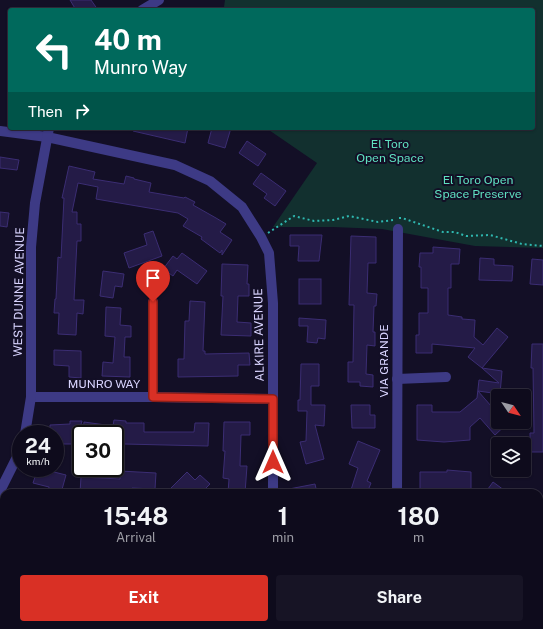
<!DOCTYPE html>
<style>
body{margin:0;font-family:"Public Sans",sans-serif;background:#171425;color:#f1f3f6;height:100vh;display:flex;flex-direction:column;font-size:15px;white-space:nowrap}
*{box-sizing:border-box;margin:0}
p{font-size:13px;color:#9b9ba3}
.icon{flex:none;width:22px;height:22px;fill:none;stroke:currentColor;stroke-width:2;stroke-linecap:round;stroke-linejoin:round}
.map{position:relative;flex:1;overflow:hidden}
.drawer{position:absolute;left:0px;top:489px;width:543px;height:140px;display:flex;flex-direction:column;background:#0e0b1c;border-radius:12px 12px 0 0;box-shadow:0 1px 3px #0004,0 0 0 1px #2e2b3b}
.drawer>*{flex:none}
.guide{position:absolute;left:8px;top:8px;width:527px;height:122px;border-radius:4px;box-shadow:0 1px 3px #0004,0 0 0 1px #2e2b3b;background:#00695c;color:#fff;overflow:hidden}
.needle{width:26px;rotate:125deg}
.controls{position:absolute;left:491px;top:389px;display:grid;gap:8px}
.controls a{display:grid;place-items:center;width:40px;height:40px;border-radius:4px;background:#0e0b1c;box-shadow:0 1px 3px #0004,0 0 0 1px #2e2b3b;font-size:20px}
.speed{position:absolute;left:12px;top:425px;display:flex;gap:8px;font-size:20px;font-weight:700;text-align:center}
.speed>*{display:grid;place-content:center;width:52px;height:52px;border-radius:50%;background:#0e0b1c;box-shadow:0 1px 3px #0004,0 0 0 1px #2e2b3b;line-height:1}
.speed small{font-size:10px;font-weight:400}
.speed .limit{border:2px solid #111;border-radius:6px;background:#fff;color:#111}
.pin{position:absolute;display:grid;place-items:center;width:34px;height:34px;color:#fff;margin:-41px -17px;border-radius:50% 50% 50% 0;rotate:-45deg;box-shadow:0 0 4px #0007}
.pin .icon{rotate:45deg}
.me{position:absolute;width:44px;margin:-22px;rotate:0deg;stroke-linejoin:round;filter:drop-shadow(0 0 3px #0008)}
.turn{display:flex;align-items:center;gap:14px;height:84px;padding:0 20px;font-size:18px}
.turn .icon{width:52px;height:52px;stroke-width:2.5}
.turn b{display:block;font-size:28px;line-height:34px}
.then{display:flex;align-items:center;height:38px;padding:0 20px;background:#0003;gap:8px;font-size:15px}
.eta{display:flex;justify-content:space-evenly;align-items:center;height:68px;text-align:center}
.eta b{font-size:24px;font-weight:700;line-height:28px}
.button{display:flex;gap:8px;margin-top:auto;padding:8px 20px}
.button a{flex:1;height:46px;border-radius:4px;background:#d93025;color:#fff;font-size:16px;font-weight:700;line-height:46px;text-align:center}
.button a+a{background:#171425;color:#f1f3f6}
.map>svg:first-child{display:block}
</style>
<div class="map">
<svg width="543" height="629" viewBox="0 0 543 629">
<rect width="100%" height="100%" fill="#130f26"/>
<path fill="#12302f" d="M225,0H543V248L475,246L382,229L333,227H273L317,163L266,128H533V10H232L224,7Z"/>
<g fill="#241b47" stroke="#3b2d73">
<path d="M70,0H91L98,10H76Z"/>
<path d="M133,128H188L185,143L133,131Z"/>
<path d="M212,128H231L225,148L208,143Z"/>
<path d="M247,141L266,154L258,166L239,153Z"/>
<path d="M0,157L19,160L17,170L0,168Z"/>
<path d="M69,166L95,172L93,179L124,184L126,176L134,178V179L151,183L149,192L184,198L185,197L195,202L193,205L216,218L226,224L220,232L232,240L222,255V250L220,253L201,239L202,237L183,226L188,219L178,213L96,199L98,187L78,183L72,212H77V224H81V241H77L74,300H84L83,314L77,313L76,335L58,334L59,313H54L55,299H56L58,257L61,258L64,198H62Z"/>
<path d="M261,173L286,191L275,206L264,198L267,194L253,184Z"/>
<path d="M0,212L9,213L7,227L0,226Z"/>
<path d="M153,231L162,256L129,268L124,253L147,245L144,234Z"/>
<path d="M290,235H322L319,261H298L299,246H290Z"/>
<path d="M351,236L376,237V263H368L367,293L377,294L376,306H374L373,332H375V346L367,345L366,374L373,375V387L360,386V382H348V362H353L354,305H349Z"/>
<path d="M433,247L460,249L459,264H451V288H448V315L462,317V319L475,320L474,337L483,345L497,328L508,337L482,368L468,357L475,348L432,344V353H416V335H419V313H428V288H421V267H419L420,253H433Z"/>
<path d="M182,253L207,271L197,284L177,270L173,276L163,269L173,256L177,259Z"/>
<path d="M480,258L494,259V265L513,266L512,281L479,280Z"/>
<path d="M532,259L543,260V285L530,284Z"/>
<path d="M222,264L248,265L247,284H249V296H238L237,322L251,323V336L221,335L223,296H221Z"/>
<path d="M103,271L124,274L122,287L115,286L113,298L100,296Z"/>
<rect x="299" y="279" width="22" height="25"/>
<path d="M190,301L205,302L203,351H205V354L249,353L250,365H238V376L178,377V359H184L185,321H189Z"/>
<path d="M106,307L121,308L120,325L131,326V337H125L124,357H130V377L102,376L103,362L113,363L115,337L105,336Z"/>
<path d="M299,318L326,320L325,339L318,338L317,343L307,342L308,326H299Z"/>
<path d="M532,344H543V452H530V433H534L533,368H531Z"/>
<path d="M54,350L81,351V378L69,377V366L54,365Z"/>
<path d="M301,364H319V386H311V405H325L324,426L315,425L324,459L306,464L300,442L306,441L307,411H298V400H300Z"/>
<path d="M482,368L502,371L500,394L478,391L498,414V422H509L495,435L480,418L470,427V440L444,442L417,440V405H432V412H460L477,398L479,380L499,383Z"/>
<path d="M351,405H370V415H375V428H352Z"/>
<path d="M114,420L126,421V423H144V432H194L195,423H209L208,446L124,444L123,451L115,450V434H83L84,422L113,426Z"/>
<path d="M70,421H82L75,444H55V434H50V425L70,424Z"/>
<path d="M224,422H250V435H241L240,466H247L245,493H228L229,479L223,478L225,451H223Z"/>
<path d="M358,441L380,450L367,481L371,483L367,493H350L358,468L349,464Z"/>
<path d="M38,468L66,475L61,493H48L49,487L33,483Z"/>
<path d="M447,470L471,472V492L420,493V472H447Z"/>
<path d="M120,471L156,473L155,489L132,488L131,493H80L81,477L120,479Z"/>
<path d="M187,472L195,480L200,475L210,484L201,493H166Z"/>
<path d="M493,482L508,493H485Z"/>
<path d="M315,484L317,493H290L289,489Z"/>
</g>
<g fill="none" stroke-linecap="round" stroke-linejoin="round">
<g stroke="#2fb8b0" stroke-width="2" stroke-dasharray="2 3" stroke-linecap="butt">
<path d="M399,218H402L443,232H455L466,236L490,235L522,244L543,246"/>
<path d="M268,233L294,216L314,221L333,220L349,216L378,222L393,220"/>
</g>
<g stroke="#3d3a85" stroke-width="10">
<path d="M142,10L159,0"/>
<path d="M0,131L47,137L175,165L210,181L242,207L261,237L269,253L273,303V493"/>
<path d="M397,379L446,377"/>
<path d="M31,397H153L273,399"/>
<path d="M153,397V302"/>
<path d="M25,434L31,397V247L35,203L49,128"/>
<path d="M0,491L21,449"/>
<path d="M397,493L398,229"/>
<path d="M0,498L4,500"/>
<path d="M273,629V625"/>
<path d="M396,629V625"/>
</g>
</g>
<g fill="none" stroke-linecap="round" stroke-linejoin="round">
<defs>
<path id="route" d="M153,302V397L273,399V462"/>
</defs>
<use href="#route" stroke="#8d1f18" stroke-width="10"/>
<use href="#route" stroke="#d93025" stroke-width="7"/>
</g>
<g text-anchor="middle" stroke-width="4" stroke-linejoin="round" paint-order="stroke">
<g font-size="12" fill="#5fe0c0" stroke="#130f26">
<text x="390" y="148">El Toro<tspan x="390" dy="14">Open Space</tspan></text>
<text x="478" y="184">El Toro Open<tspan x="478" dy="14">Space Preserve</tspan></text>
</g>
<g font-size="12" fill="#d9d4ff" stroke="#130f26">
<text transform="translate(19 292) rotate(-89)" y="4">WEST DUNNE AVENUE</text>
<text transform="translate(259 335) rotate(-91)" y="4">ALKIRE AVENUE</text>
<text transform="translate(384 361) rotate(-90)" y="4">VIA GRANDE</text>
<text x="104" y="388">MUNRO WAY</text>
</g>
</g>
</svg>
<div class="controls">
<a><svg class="needle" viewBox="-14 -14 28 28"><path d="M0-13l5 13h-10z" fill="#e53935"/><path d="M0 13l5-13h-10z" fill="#9b9ba3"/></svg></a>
<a><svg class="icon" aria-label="layers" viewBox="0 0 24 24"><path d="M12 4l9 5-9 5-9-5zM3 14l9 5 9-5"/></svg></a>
</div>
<div class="speed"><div>24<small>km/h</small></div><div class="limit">30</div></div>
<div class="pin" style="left:153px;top:302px;background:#d93025"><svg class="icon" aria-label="arrive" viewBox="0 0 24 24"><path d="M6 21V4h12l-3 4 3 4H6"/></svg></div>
<svg class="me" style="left:273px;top:462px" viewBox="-20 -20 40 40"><path d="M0-17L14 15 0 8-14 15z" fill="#d93025" stroke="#fff" stroke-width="4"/></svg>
<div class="guide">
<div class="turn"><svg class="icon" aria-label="left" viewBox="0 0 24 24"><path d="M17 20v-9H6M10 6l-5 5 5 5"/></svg><div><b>40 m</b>Munro Way</div></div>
<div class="then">Then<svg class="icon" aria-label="right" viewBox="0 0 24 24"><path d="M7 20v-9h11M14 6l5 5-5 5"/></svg></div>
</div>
<section class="drawer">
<div class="eta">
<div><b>15:48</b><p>Arrival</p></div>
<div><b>1</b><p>min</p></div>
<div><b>180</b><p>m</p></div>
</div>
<div class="button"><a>Exit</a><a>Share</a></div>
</section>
</div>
